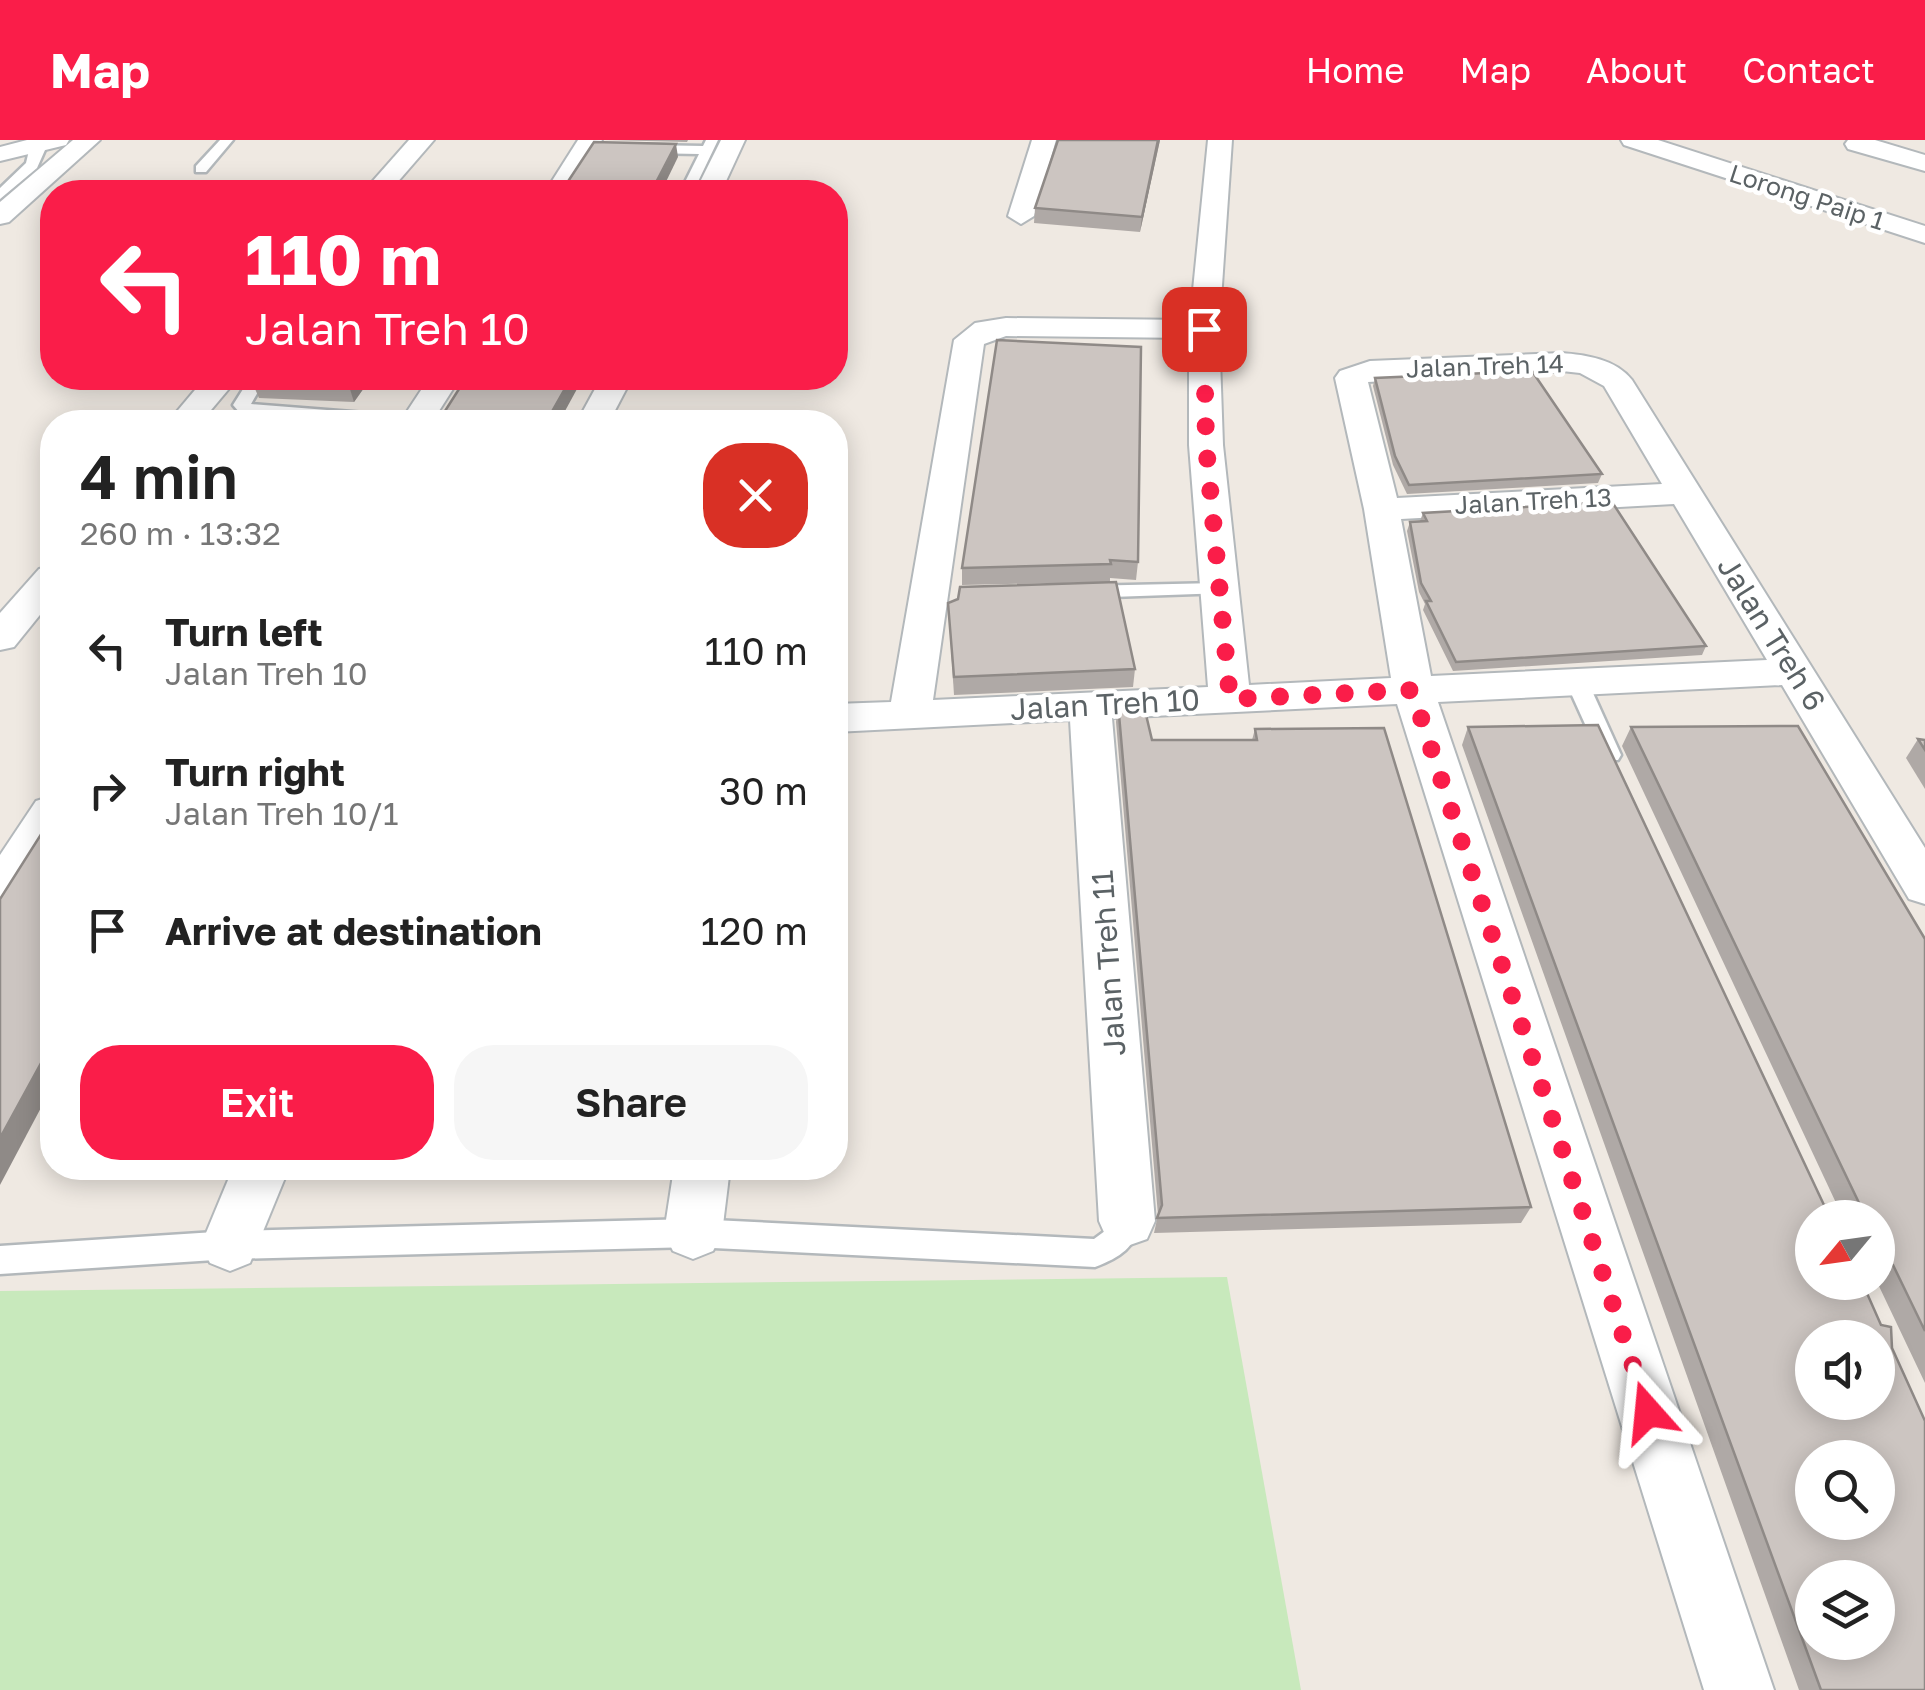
<!DOCTYPE html>
<meta charset="utf-8">
<style>
body{margin:0;font-family:"Golos Text",sans-serif;background:#f6f6f6;color:#222;height:100vh;display:flex;flex-direction:column;font-size:38px;white-space:nowrap}
*{box-sizing:border-box;margin:0}
p{font-size:32px;color:#767676}
.icon{flex:none;width:55px;height:55px;fill:none;stroke:currentColor;stroke-width:2;stroke-linecap:round;stroke-linejoin:round}
.map{position:relative;flex:1;overflow:hidden}
.side{position:absolute;left:40px;top:270px;width:808px;height:770px;display:flex;flex-direction:column;background:#fff;border-radius:40px;box-shadow:0 5px 25px #0003}
.side>*{flex:none}
.top-card{position:absolute;left:40px;top:40px;width:808px;height:210px;border-radius:40px;box-shadow:0 5px 25px #0003;background:#fa1d49;color:#fff;overflow:hidden}
.needle{width:65px;rotate:241deg}
.controls{position:absolute;left:1795px;top:1060px;display:grid;gap:20px}
.controls a{display:grid;place-items:center;width:100px;height:100px;border-radius:50%;background:#fff;box-shadow:0 5px 25px #0003;font-size:50px}
.pin{position:absolute;display:grid;place-items:center;width:85px;height:85px;color:#fff;margin:-42px;border-radius:20px;box-shadow:0 5px 15px #0006}
.me{position:absolute;width:110px;margin:-55px;rotate:342deg;stroke-linejoin:round;filter:drop-shadow(0 0 8px #0008)}
.turn{display:flex;align-items:center;gap:35px;height:210px;padding:0 40px;font-size:45px}
.turn .icon{width:130px;height:130px;stroke-width:2.5}
.turn b{display:block;font-size:70px;line-height:85px}
.round{display:grid;place-items:center;flex:none;width:105px;height:105px;border-radius:40px;background:#f6f6f6}
.headline{display:flex;align-items:center;justify-content:space-between;height:170px;padding:0 40px}
h1{font-size:60px;font-weight:600;line-height:75px}
.primary-button{display:flex;gap:20px;margin-top:auto;padding:20px 40px}
.primary-button a{flex:1;height:115px;border-radius:40px;background:#fa1d49;color:#fff;font-size:40px;font-weight:600;line-height:115px;text-align:center}
.primary-button a+a{background:#f6f6f6;color:#222}
ul{padding:0;list-style:none}
li{display:flex;align-items:center;gap:30px;height:140px;padding:0 40px}
li div{flex:1}
li b{display:block;font-size:38px}
li em{font-style:normal}
header{display:flex;align-items:center;gap:60px;box-sizing:border-box;height:140px;padding:0 50px;background:#fa1d49;color:#fff}
header strong{font-size:48px}
nav{display:flex;gap:55px;margin-inline-start:auto;font-size:35px}
.map>svg:first-child{display:block}
</style>
<header>
<strong>Map</strong>
<nav><a>Home</a><a>Map</a><a>About</a><a>Contact</a></nav>
</header>
<div class="map">
<svg width="1925" height="1550" viewBox="0 0 1925 1550">
<rect width="100%" height="100%" fill="#efe9e2"/>
<path fill="#c8e9bc" d="M1227,1137L1301,1550H0V1151Z"/>
<g fill="none" stroke-linecap="round" stroke-linejoin="round">
<defs>
<g id="lane">
<path d="M220,0H233L206,32H196V26Z"/>
<path d="M706,0H718L693,52H680L699,14L647,13L641,9L647,5L703,6Z"/>
<path d="M31,2H41L45,10L37,28L0,59V48L26,23Z"/>
<path d="M250,238H266L251,264L416,277L425,282H355L240,273L233,265Z"/>
<path d="M1218,443L1228,449L1225,453L1083,458L1073,452L1083,446Z"/>
<path d="M1577,535L1588,542L1621,615L1618,620H1602L1599,615L1566,542Z"/>
<path d="M1127,1068L1138,1072L1142,1081C1134,1108 1121,1117 1095,1127L693,1107L230,1119L0,1134V1106L230,1091L693,1079L1094,1099L1109,1088L1116,1072Z"/>
</g>
<g id="street">
<path d="M27,0H69L66,5L0,21V7Z"/>
<path d="M73,0H100L9,82L0,84V62Z"/>
<path d="M409,0H434L389,52H363Z"/>
<path d="M578,0H602L571,52H545Z"/>
<path d="M721,0H745L721,52H695Z"/>
<path d="M1032,0H1056L1034,76L1021,84L1008,76Z"/>
<path d="M1208,0H1232L1219,189L1223,305L1249,545L1391,538L1364,369L1335,238L1340,231L1370,221L1562,213C1586,215 1616,219 1632,240L1925,708V764L1909,759L1782,545L1438,562L1774,1550H1704L1397,564L1112,578L1155,1081L1147,1099L1127,1106L1107,1099L1099,1081L1070,580L835,592V564L891,562L954,200L975,183L1006,178L1190,180ZM1006,196L1189,198V305L1208,547L933,560L984,204ZM1562,231L1580,233L1604,246L1662,344L1397,358L1368,242ZM1674,364L1767,520L1431,536L1401,379Z"/>
<path d="M1621,0H1658L1925,86V103L1624,5Z"/>
<path d="M1848,0H1875L1925,15V31L1848,9L1845,4Z"/>
<path d="M205,238H238L201,282H168Z"/>
<path d="M429,238H460L432,282H400Z"/>
<path d="M601,238H632L609,282H577Z"/>
<path d="M52,426V460L14,507L0,510V473L39,429Z"/>
<path d="M52,656V707L17,764L0,769V715L36,661Z"/>
<path d="M233,1028H289L250,1123L230,1131L210,1123L201,1105Z"/>
<path d="M674,1028H730L722,1093L713,1111L693,1119L673,1111L664,1093Z"/>
</g>
</defs>
<use href="#lane" stroke="#b3b8bb" stroke-width="5"/>
<use href="#street" stroke="#b3b8bb" stroke-width="4"/>
<use href="#lane" fill="#fff" fill-rule="evenodd"/>
<use href="#street" fill="#fff" fill-rule="evenodd"/>
</g>
<g fill="#afa9a6">
<path d="M605,0H688L687,2Z"/>
<path d="M1058,0H1160L1140,92L1034,83L1035,68Z"/>
<path d="M997,200L1138,422L1136,440L1110,438V442L962,445V428Z"/>
<path d="M255,238H371L354,262L259,258L252,242Z"/>
<path d="M1375,238L1602,334L1598,343L1407,354L1393,325L1373,246Z"/>
<path d="M1423,373L1706,506L1702,515L1453,531L1423,470L1425,464L1419,452L1407,391L1410,382L1420,381Z"/>
<path d="M948,463L1135,529L1133,547L954,555Z"/>
<path d="M1118,563L1152,600H1252L1255,589L1531,1067L1521,1083L1154,1093L1158,1075L1116,582Z"/>
<path d="M1468,587L1824,1065H1837L1622,606L1631,587L1925,799V1243L1877,1142L1878,1078H1812L1892,1208L1925,1550H1799L1462,605Z"/>
<path d="M1918,599L1925,600V649L1906,618Z"/>
</g>
<g fill="#8f8a87">
<path d="M1158,0H1160L1140,92L1142,77Z"/>
<path d="M676,4L678,17L661,52H651Z"/>
<path d="M355,238H371L354,262L349,246Z"/>
<path d="M571,238H583L559,282H546Z"/>
<path d="M52,903V947L0,1045V998Z"/>
</g>
<g fill="#ccc5c1" stroke="#8f8a87" stroke-width="2.5" fill-rule="evenodd">
<path d="M1058,0H1158L1142,77L1035,68Z"/>
<path d="M594,2L676,4L651,52H561Z"/>
<path d="M997,200L1141,207L1138,422L1110,420L1111,424L962,428Z"/>
<path d="M1532,231L1602,334L1409,345L1395,316L1375,238Z"/>
<path d="M255,238H355L349,246L252,242Z"/>
<path d="M466,238H571L546,282H438Z"/>
<path d="M1612,362L1706,506L1456,522L1426,461H1431L1421,443L1410,382L1427,381L1423,373Z"/>
<path d="M1116,442L1135,529L954,537L948,463L958,459L960,447Z"/>
<path d="M1143,562L1152,600H1257L1255,589L1384,588L1531,1067L1157,1078L1162,1065L1118,563Z"/>
<path d="M1598,585L1824,1065H1860L1631,587L1798,586L1925,799V1191L1893,1125H1878V1078H1812V1142H1862L1881,1185L1891,1187L1892,1208L1925,1281V1550H1821L1468,587ZM1812,1198H1878V1262H1812ZM1812,1318H1878V1382H1812ZM1812,1438H1878V1502H1812Z"/>
<path d="M1918,599L1925,600V610Z"/>
<path d="M52,677V903L0,998V759Z"/>
</g>
<g fill="none" stroke-linecap="round" stroke-linejoin="round">
<path stroke="#fa1d49" stroke-width="18" stroke-dasharray="0 32.4" d="M1204,189L1206,305L1230,559L1412,550L1648,1272"/>
</g>
<g text-anchor="middle" stroke-width="9" stroke-linejoin="round" paint-order="stroke">
<g font-size="25" fill="#5b6265" stroke="#fff">
<text transform="translate(1807 57) rotate(18)" y="9">Lorong Paip 1</text>
<text transform="translate(1485 226) rotate(-2)" y="9">Jalan Treh 14</text>
<text transform="translate(1533 361) rotate(-3)" y="9">Jalan Treh 13</text>
</g>
<g font-size="30" fill="#5b6265" stroke="#fff">
<text transform="translate(1771 494) rotate(58)" y="10">Jalan Treh 6</text>
<text transform="translate(1105 565) rotate(-3)" y="10">Jalan Treh 10</text>
<text transform="translate(1109 823) rotate(-94)" y="10">Jalan Treh 11</text>
</g>
</g>
</svg>
<div class="controls">
<a><svg class="needle" viewBox="-14 -14 28 28"><path d="M0-13l5 13h-10z" fill="#e53935"/><path d="M0 13l5-13h-10z" fill="#767676"/></svg></a>
<a><svg class="icon" aria-label="sound" viewBox="0 0 24 24"><path d="M4 9h4l5-4v14l-5-4H4zM17 9q2 3 0 6"/></svg></a>
<a><svg class="icon" aria-label="search" viewBox="0 0 24 24"><circle cx="10" cy="10" r="6"/><path d="M15 15l6 6"/></svg></a>
<a><svg class="icon" aria-label="layers" viewBox="0 0 24 24"><path d="M12 4l9 5-9 5-9-5zM3 14l9 5 9-5"/></svg></a>
</div>
<div class="pin" style="left:1204px;top:189px;background:#d93025"><svg class="icon" aria-label="arrive" viewBox="0 0 24 24"><path d="M6 21V4h12l-3 4 3 4H6"/></svg></div>
<svg class="me" style="left:1648px;top:1272px" viewBox="-20 -20 40 40"><path d="M0-17L14 15 0 8-14 15z" fill="#fa1d49" stroke="#fff" stroke-width="4"/></svg>
<div class="top-card">
<div class="turn"><svg class="icon" aria-label="left" viewBox="0 0 24 24"><path d="M17 20v-9H6M10 6l-5 5 5 5"/></svg><div><b>110 m</b>Jalan Treh 10</div></div>
</div>
<section class="side">
<div class="headline"><div><h1>4 min</h1><p>260 m · 13:32</p></div><a class="round" style="background:#d93025;color:#fff"><svg class="icon" aria-label="close" viewBox="0 0 24 24"><path d="M6 6l12 12M18 6L6 18"/></svg></a></div>
<ul>
<li><svg class="icon" aria-label="left" viewBox="0 0 24 24"><path d="M17 20v-9H6M10 6l-5 5 5 5"/></svg><div><b>Turn left</b><p>Jalan Treh 10</p></div><em>110 m</em></li>
<li><svg class="icon" aria-label="right" viewBox="0 0 24 24"><path d="M7 20v-9h11M14 6l5 5-5 5"/></svg><div><b>Turn right</b><p>Jalan Treh 10/1</p></div><em>30 m</em></li>
<li><svg class="icon" aria-label="arrive" viewBox="0 0 24 24"><path d="M6 21V4h12l-3 4 3 4H6"/></svg><div><b>Arrive at destination</b></div><em>120 m</em></li>
</ul>
<div class="primary-button"><a>Exit</a><a>Share</a></div>
</section>
</div>
